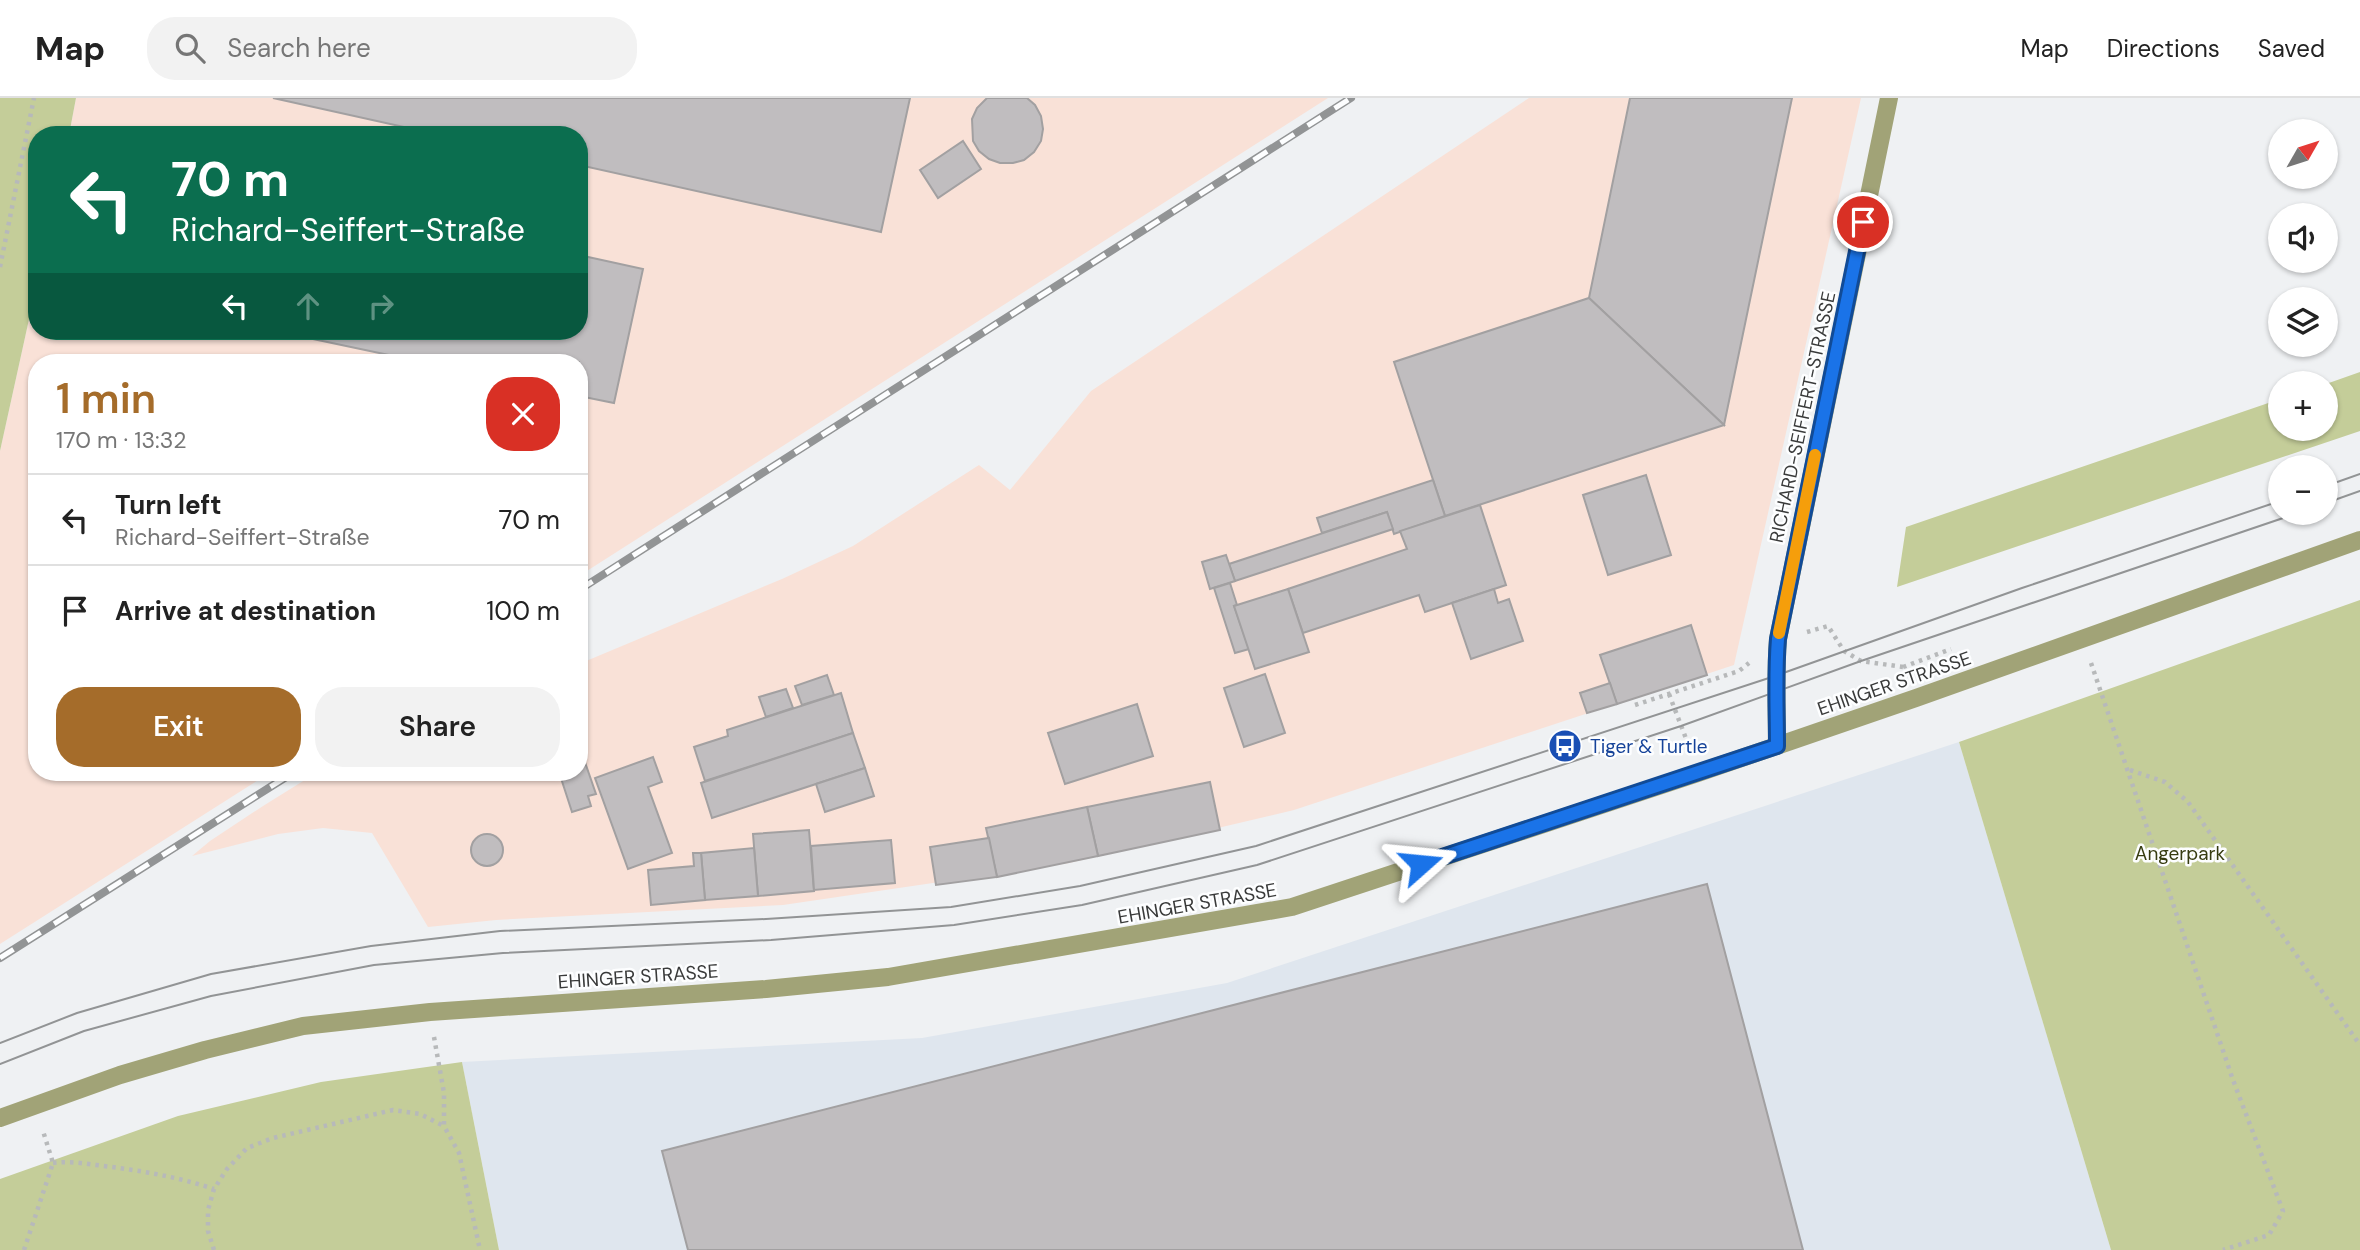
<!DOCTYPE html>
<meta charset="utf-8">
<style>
body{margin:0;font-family:"DM Sans",sans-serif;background:#f2f2f2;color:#222;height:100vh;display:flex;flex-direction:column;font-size:26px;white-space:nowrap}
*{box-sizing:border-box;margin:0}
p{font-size:23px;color:#767676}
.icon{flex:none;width:38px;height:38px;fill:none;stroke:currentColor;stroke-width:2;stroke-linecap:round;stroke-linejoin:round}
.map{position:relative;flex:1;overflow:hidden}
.panel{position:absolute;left:28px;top:256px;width:560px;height:427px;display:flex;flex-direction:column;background:#fff;border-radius:28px;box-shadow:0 2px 5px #0004}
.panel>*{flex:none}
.top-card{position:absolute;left:28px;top:28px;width:560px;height:214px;border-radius:28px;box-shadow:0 2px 5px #0004;background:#0b6e4f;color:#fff;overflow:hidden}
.needle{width:46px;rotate:51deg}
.controls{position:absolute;left:2268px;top:21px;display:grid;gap:14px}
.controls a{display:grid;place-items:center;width:70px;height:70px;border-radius:50%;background:#fff;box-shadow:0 2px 5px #0004;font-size:35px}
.pin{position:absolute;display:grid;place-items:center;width:60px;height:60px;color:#fff;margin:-30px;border:4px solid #fff;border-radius:50%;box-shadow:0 2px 7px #0007}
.me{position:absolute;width:77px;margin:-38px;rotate:72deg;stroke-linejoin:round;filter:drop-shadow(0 0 5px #0008)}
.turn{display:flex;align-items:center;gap:24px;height:147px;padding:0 28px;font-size:32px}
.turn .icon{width:91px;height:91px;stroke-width:2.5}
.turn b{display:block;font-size:49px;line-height:60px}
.lanes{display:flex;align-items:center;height:66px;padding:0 28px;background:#0003;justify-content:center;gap:35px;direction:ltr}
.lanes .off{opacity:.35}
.round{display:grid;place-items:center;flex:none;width:74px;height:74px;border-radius:28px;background:#f2f2f2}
.overview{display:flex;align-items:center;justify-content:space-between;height:119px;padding:0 28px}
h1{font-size:42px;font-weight:600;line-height:52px;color:#a56c2a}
.cta{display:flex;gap:14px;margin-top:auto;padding:14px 28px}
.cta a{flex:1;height:80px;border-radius:28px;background:#a56c2a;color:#fff;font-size:28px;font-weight:600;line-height:80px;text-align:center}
.cta a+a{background:#f2f2f2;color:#222}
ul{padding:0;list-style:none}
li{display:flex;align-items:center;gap:21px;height:91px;padding:0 28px;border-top:2px solid #e0e0e0}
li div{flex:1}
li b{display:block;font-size:26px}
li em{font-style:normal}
header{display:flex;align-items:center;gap:42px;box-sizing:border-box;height:98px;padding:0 35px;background:#fff;border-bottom:2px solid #e0e0e0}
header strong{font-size:33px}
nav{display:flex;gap:38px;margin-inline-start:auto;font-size:24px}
.search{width:490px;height:63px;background:#f2f2f2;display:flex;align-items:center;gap:18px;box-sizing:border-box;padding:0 24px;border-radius:28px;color:#767676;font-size:26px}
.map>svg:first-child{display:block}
</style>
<header>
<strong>Map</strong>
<div class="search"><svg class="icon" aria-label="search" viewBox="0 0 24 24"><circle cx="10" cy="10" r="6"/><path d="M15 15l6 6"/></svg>Search here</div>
<nav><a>Map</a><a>Directions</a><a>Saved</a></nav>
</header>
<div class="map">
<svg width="2360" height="1152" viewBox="0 0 2360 1152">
<rect width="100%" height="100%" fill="#eff1f3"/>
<path fill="#dfe6ee" d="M1959,644L2111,1152H499L462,964L922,940L1227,885Z"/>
<g fill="#f9e1d7">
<path d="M76,0H1328L579,478V264H37V674H271L0,846V353L37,185V233H579V37H69Z"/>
<path d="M1529,0H1861L1734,567L1294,712L1069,765L783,807L496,822L428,829L372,735L323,730L278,736L192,758L210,743L263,708L308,680L323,674H579V566L782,481L853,448L979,367L1010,392L1091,293Z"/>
</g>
<g fill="#c4cd99">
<path d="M0,0H76L69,37H37V185L0,353Z"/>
<path d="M2360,274V333L1897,489L1906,429L2280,301V331H2326V286Z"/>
<path d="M2360,502V1152H2111L1959,644Z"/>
<path d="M462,964L499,1152H0V1081L178,1018L321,984Z"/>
</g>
<g fill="#c0bdbf" stroke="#a2a0a1" stroke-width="2">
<path d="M273,0H910L881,134L579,67V37H440Z"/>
<path d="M987,0H1027L1035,7L1041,18L1043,31L1041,43L1034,54L1024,62L1013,65H1000L989,61L979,53L973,43L972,21L977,10Z"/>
<path d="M1630,0H1792L1724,327L1589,200Z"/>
<path d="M963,43L981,71L938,100L920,72Z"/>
<path d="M579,157L643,171L614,305L579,298V264H422L275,233H579Z"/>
<path d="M1589,200L1724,327L1445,418L1394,264Z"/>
<path d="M1646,377L1671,457L1608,477L1583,397Z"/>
<path d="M1433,382L1445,418L1394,436L1387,414L1322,435L1317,420Z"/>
<path d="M1480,407L1506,487L1425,514L1419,497L1303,535L1288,491L1407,451L1400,433Z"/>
<path d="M1387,414L1393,431L1235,483L1229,466Z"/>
<path d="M1226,457L1235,483L1210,491L1202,464Z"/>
<path d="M1230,485L1237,507L1234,508L1249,551L1235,555L1214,490Z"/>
<path d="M1288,491L1309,554L1255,571L1234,508Z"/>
<path d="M1494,491L1498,505L1509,501L1523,543L1471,561L1452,505Z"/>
<path d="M1691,527L1707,577L1617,606L1600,557Z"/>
<path d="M1265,576L1285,635L1244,649L1224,590Z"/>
<path d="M827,577L834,597L802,607L795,588Z"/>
<path d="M1610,585L1617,606L1587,615L1580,595Z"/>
<path d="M786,591L793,610L766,619L759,599Z"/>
<path d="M841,595L853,635L705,683L694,649L728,638L727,632Z"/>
<path d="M1137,606L1153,658L1065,686L1048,635Z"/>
<path d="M853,635L865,670L712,720L701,685Z"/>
<path d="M579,647L596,696L588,698L591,708L572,714L559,674H579Z"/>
<path d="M653,659L662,684L648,689L672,755L628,771L595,680Z"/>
<path d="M865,670L874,698L825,714L816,686Z"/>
<path d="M1210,684L1220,732L1098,758L1087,709Z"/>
<path d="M1087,709L1098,758L997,779L986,730Z"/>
<path d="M809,732L814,793L758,798L753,736Z"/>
<circle cx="487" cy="752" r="16"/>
<path d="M989,740L997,779L936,787L930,749Z"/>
<path d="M891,742L895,785L814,792L811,748Z"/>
<path d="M754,750L758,798L705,802L701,755Z"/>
<path d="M693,755H701L705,802L651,807L648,772L694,768Z"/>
<path d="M1707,786L1803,1152H688L662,1053Z"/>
</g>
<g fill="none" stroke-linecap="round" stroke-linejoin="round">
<g stroke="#b7b9ba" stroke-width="4.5" stroke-dasharray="3.5 5" stroke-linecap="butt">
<path d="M0,169L34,0"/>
<path d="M1807,534L1828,528L1844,553L1861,563L1903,569"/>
<path d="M2091,565L2233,982L2283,1113L2269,1137L2223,1152"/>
<path d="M1903,569L1951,551"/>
<path d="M1669,596L1690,651"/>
<path d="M1635,607L1739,573L1749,565"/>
<path d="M2130,672L2165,684L2188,704L2360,947"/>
<path d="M434,939L444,995V1028L459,1055L480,1152"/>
<path d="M53,1065C68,1063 82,1065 96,1067C137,1072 175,1078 214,1091"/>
<path d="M24,1152L53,1065L43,1033"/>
<path d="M214,1152L208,1133V1112L214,1091L227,1071L247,1050L273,1040L393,1012L420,1016L444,1028"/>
</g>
<path stroke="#a1a377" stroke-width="18" d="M1777,648C1777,612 1775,577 1778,541L1889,0"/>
<path stroke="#a1a377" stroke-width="18" d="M0,1020L120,977L205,952L303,928L430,914L766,891L888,879L1292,809L1698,675L1916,600L2360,442"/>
<g stroke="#929495" stroke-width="2">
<path d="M2326,388L2360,376"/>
<path d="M2326,405L2360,393"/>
<path d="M0,945L77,915L211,876L371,848L500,833L766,821L951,809L1080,788L1256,748L1775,578L2022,490L2280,403"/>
<path d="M0,966L84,933L211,898L374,867L503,855L771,842L954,827L1082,807L1257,767L1681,628L1861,563L2298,415"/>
</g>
<defs>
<g id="rail">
<path d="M579,492L1351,0"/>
<path d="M0,860L294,674"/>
</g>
</defs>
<use href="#rail" stroke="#929495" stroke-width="8"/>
<use href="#rail" stroke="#fdfeff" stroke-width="5" stroke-dasharray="16" stroke-linecap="butt"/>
</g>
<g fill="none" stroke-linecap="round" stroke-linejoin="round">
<defs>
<path id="route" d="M1421,766L1777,648C1777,612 1775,577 1778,541L1863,124"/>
</defs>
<use href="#route" stroke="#114b97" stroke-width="18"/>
<use href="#route" stroke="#1a73e8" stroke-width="12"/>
<path stroke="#f59e0b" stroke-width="12" d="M1779,535L1815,357"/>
</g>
<defs>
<symbol id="bus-disc" viewBox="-11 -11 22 22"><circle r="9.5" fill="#1a4fb4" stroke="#fdfeff"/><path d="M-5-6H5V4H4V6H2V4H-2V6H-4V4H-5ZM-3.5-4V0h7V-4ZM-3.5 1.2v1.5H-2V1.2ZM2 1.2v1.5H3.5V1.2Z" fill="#fff"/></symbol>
</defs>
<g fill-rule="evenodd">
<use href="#bus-disc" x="1546" y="629" width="38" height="38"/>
</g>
<g text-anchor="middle" stroke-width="5" stroke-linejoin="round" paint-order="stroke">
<g font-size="19" fill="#393a3a" stroke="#fdfeff">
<text transform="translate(1802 319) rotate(-78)" y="7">RICHARD-SEIFFERT-STRASSE</text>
<text transform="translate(1894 585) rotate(-19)" y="7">EHINGER STRASSE</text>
<text transform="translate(1197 805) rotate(-10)" y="7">EHINGER STRASSE</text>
<text transform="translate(638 878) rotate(-4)" y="7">EHINGER STRASSE</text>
</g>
<g font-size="19" fill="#164399" stroke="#fdfeff" text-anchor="start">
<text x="1590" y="655">Tiger &amp; Turtle</text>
</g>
<g font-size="19" fill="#373c11" stroke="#fdfeff">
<text x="2180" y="762">Angerpark</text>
</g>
</g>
</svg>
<div class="controls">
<a><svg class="needle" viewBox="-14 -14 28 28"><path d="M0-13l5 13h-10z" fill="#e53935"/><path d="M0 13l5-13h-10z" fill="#767676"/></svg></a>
<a><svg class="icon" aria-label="sound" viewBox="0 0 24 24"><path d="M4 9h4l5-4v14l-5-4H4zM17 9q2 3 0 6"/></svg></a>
<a><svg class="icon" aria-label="layers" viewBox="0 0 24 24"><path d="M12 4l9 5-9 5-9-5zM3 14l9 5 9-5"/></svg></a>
<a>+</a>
<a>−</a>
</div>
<div class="pin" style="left:1863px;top:124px;background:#d93025"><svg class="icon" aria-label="arrive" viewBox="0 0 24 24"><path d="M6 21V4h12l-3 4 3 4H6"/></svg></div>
<svg class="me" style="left:1421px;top:766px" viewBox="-20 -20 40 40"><path d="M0-17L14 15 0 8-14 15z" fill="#1a73e8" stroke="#fff" stroke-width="4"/></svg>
<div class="top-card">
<div class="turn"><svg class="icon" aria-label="left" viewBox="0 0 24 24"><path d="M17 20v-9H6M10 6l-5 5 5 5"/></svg><div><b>70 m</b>Richard-Seiffert-Straße</div></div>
<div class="lanes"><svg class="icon" aria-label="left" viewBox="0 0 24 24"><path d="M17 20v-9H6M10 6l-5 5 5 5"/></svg><svg class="icon off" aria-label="ahead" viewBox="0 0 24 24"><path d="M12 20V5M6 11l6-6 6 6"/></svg><svg class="icon off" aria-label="right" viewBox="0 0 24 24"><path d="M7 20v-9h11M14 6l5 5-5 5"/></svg></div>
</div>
<section class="panel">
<div class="overview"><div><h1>1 min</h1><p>170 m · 13:32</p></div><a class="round" style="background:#d93025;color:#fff"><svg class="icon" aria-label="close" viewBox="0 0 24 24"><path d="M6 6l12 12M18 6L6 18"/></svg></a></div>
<ul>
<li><svg class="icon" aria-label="left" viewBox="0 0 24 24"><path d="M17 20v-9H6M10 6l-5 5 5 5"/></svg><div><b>Turn left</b><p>Richard-Seiffert-Straße</p></div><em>70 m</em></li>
<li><svg class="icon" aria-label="arrive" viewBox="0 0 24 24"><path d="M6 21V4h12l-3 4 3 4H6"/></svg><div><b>Arrive at destination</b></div><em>100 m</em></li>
</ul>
<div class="cta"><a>Exit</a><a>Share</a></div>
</section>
</div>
